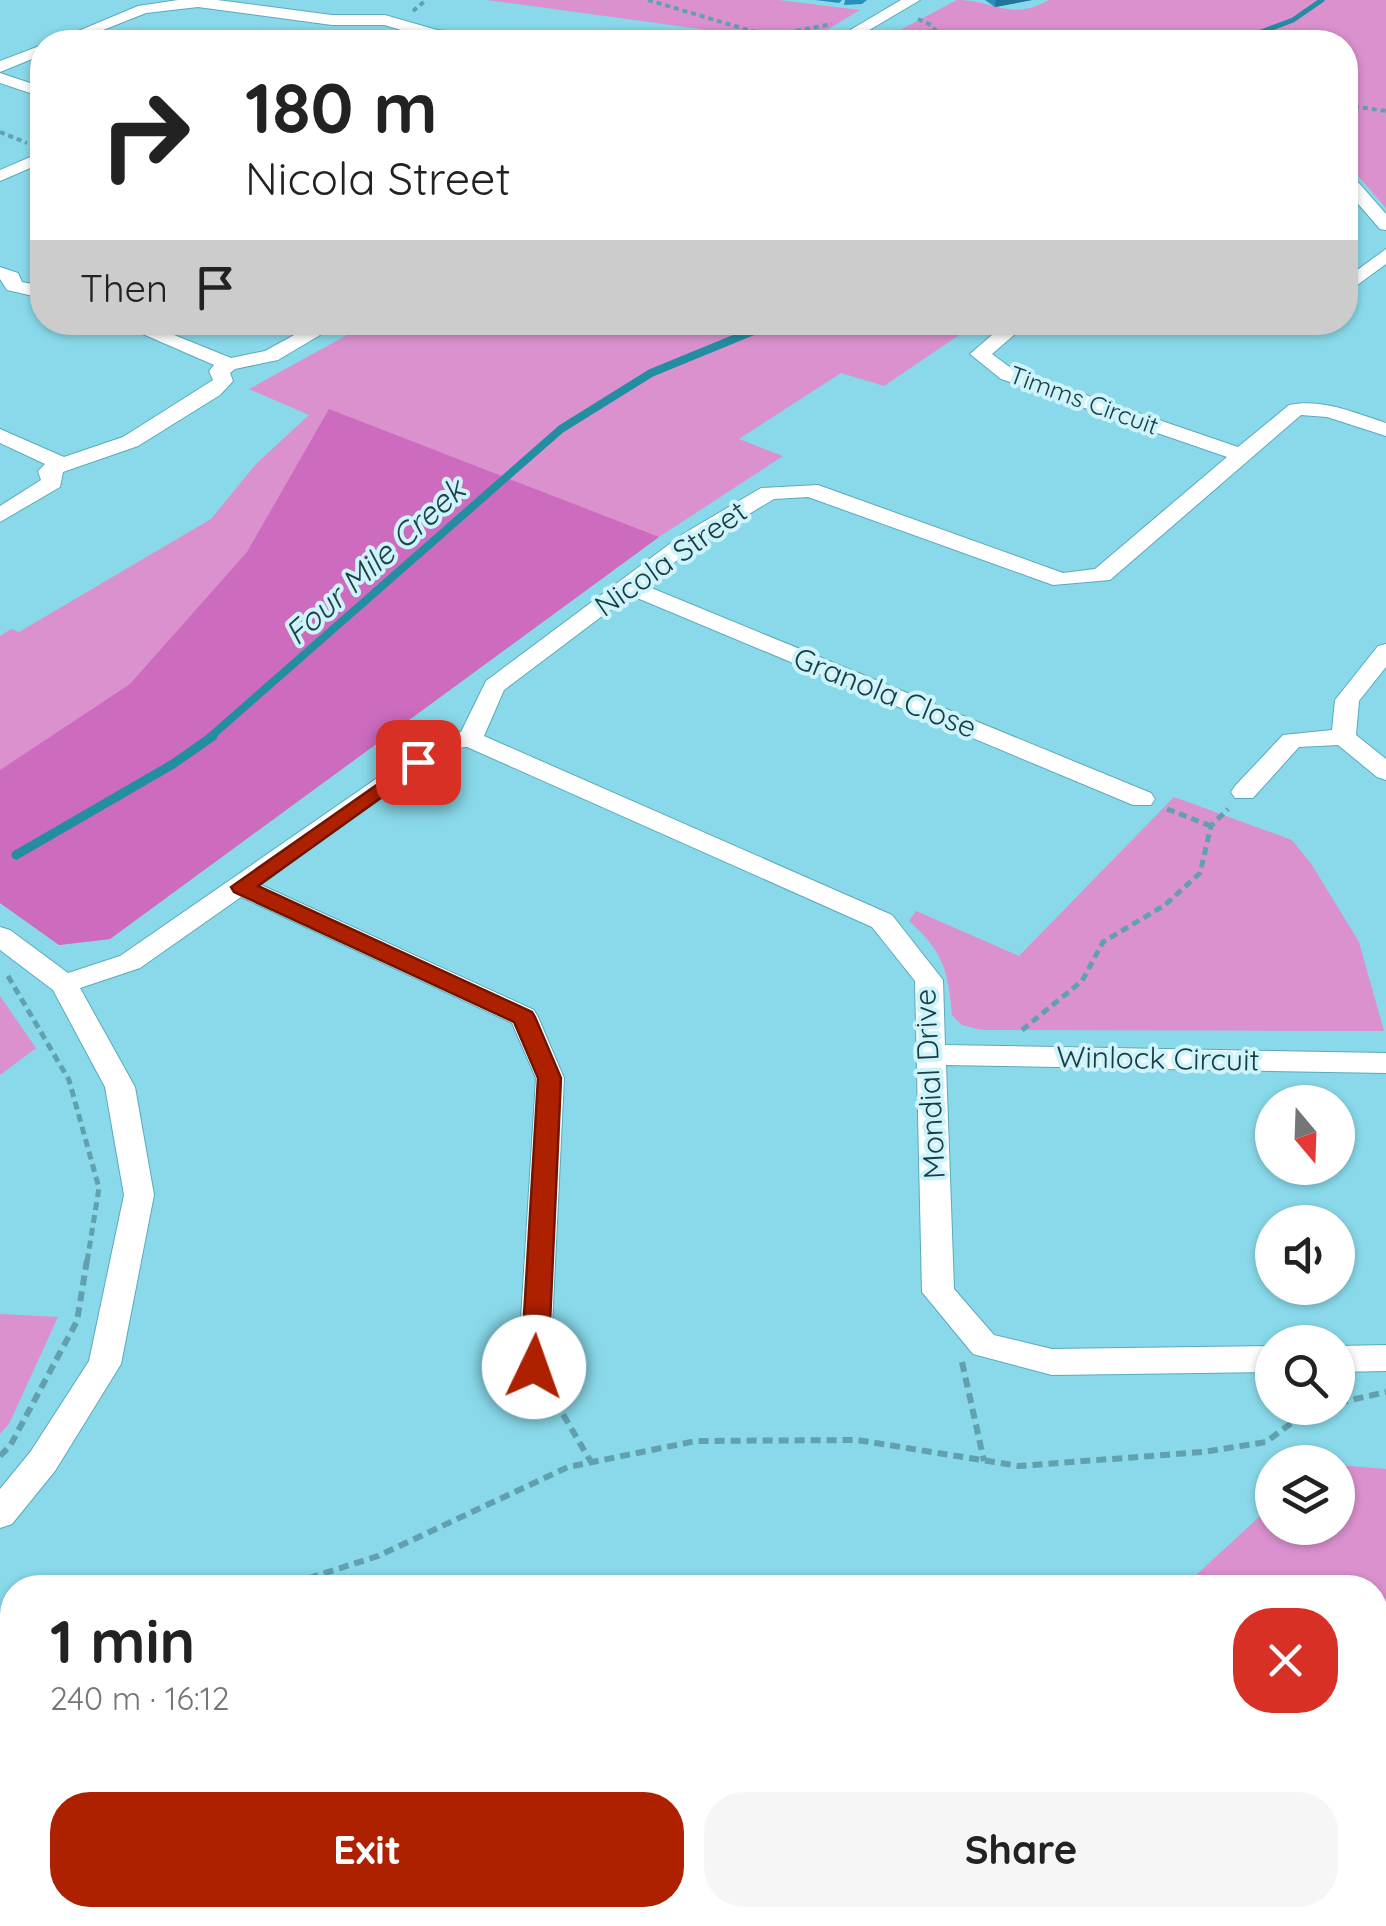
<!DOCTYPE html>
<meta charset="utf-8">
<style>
body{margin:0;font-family:Quicksand,sans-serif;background:#f6f6f6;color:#222;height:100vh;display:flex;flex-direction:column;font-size:38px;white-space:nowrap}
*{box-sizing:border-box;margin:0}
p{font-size:32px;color:#767676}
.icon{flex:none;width:55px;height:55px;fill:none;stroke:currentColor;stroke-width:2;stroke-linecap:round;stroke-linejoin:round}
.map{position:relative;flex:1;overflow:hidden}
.sheet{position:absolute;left:0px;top:1575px;width:1388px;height:352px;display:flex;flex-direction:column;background:#fff;border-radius:40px 40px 0 0;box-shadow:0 2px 8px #0004}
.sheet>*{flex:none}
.top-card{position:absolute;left:30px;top:30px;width:1328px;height:305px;border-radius:40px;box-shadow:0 2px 8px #0004;background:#fff;color:#222;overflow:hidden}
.needle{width:65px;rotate:161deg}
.controls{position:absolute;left:1255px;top:1085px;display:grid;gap:20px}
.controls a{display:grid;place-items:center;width:100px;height:100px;border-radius:50%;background:#fff;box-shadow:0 2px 8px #0004;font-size:50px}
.pin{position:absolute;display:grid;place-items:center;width:85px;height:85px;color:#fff;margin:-42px;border-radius:20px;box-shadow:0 5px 15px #0006}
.me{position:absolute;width:110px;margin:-55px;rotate:3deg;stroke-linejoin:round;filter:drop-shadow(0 0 8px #0008)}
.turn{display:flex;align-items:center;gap:35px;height:210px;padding:0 50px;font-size:45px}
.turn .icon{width:130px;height:130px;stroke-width:2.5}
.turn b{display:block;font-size:70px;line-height:85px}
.then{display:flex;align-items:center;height:95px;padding:0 50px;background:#0003;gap:20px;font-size:38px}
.round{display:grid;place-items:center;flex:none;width:105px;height:105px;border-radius:40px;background:#f6f6f6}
.overview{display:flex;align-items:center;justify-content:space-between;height:170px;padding:0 50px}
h1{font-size:60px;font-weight:700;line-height:75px}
.button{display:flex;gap:20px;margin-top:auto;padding:20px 50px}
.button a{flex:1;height:115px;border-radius:40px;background:#ae2100;color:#fff;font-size:40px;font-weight:700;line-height:115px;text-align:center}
.button a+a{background:#f6f6f6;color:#222}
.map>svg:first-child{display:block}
</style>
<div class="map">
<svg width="1386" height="1926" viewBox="0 0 1386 1926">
<rect width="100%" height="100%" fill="#89d9ea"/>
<g fill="#db91ce">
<path d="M487,0H779L860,10L807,42H796Z"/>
<path d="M957,0C995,0 1010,22 1049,0H1386V208L1345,161V42H877Z"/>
<path d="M369,323H977L884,386L841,373L739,439L783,456L659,537L110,939L59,945L0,903V636L11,629L19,632L211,519L256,464L309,415L249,389Z"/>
<path d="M1174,797L1292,840L1312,865L1359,942L1384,1031L982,1030L962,1025L952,1015C948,971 944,952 909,921L916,911L1019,956Z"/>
<path d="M0,996L36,1048L0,1075Z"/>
<path d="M0,1314L58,1317L9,1424L0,1434Z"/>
<path d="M1338,1465L1386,1469V1857L1375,1860V1588L374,1587L395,1583L1195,1576L1272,1505V1528H1338Z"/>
</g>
<path fill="#cd6bbe" d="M329,409L659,537L110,939L59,945L0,903V770L130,684L247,552Z"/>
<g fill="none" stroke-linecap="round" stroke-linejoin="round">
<g stroke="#238ea2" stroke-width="5">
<path d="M1235,42L1293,20L1322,0"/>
<path d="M766,326L776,322"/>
</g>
<path stroke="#238ea2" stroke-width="8" d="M209,738L561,429L651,373L773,323"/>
<path stroke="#238ea2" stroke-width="9" d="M16,855L173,764L213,736"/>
<defs>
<path id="service" d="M0,1915L39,1916L47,1921L53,1915H78L70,1926H0Z"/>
<g id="minor">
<path d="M178,0H217L332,15H385L437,30L496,37L504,42L435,40L384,25H332L198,7L146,13L73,42H52L138,6Z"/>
<path d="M901,0H920L849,42H830Z"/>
<path d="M42,45V55L0,72V61Z"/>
<path d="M0,73L42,87V97L0,83Z"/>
<path d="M42,152V163L0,181V170Z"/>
<path d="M1345,173L1351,174L1386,214V230L1380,229L1345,189Z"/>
<path d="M1386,249V264L1345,294V279Z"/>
<path d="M0,267L18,273L22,282L42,286V298L7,290L0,279Z"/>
<path d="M115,322H142L231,358L265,351L318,322H342L278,360L235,369L230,373L233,381L220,395L138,446L63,472L60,487L0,522V506L41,480L38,471L45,464L0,443V429L64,457L123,437L213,380L209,371L214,365Z"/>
<path d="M1007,322H1029L992,354L1015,371L1238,447L1289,405C1322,398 1355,413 1386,423V436L1327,417L1301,415L1110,580L1053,585L808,497L774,499L699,544L644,585L1151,793L1155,799L1151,805H1133L630,595L504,690L484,736L892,915L943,980L945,1045L1386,1053V1073L946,1065L954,1289L994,1335L1052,1349L1272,1346V1372L1052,1375L973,1354L922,1292L915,981L872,927L467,747L453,748L259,884L534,1010L538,1017L564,1078L550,1367L546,1376L534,1380L522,1376L518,1367L536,1078L512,1023L241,897L140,968L80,988L135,1087L154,1195L121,1364L55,1471L12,1524L0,1528V1489L31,1451L89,1361L124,1195L105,1087L53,990L0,950V927L10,930L68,973L120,956L438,736L461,732L486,681L683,534L761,488L818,485L1063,573L1095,569L1227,457L1001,379L970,354Z"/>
<path d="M1386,644V667L1359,701L1356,735L1386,759V780L1377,777L1338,745L1299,747L1253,798H1235L1231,792L1235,786L1283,735L1332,730L1335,700L1378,646Z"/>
<path d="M1386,1345V1371L1338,1372V1346Z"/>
<path d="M0,1803L12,1808V1846L0,1841Z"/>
<path d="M1386,1899V1926H1353L1358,1915H1375V1903Z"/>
<path d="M754,1915H805L810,1926H759Z"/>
</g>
</defs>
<use href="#service" stroke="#5aaabb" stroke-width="2"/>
<use href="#minor" stroke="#5aaabb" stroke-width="2"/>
<g stroke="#61a0ae" stroke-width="4" stroke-dasharray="5 4" stroke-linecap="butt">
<path d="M648,0L755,32L785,33L832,24"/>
<path d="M413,11L426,0"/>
<path d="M918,19L931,25L945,42"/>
<path d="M1345,105L1386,111"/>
<path d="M0,132L27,143"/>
<path d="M1345,149L1356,162"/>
</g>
<g stroke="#61a0ae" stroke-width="5" stroke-dasharray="8 5" stroke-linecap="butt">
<path d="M1167,809L1211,826"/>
<path d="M8,976L69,1080L99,1188L87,1262"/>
<path d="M1022,1030L1082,981L1103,942L1165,905L1200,873L1211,826L1228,809"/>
</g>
<g stroke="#61a0ae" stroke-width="6" stroke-dasharray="10 6" stroke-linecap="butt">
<path d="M962,1362L984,1461"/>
<path d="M547,1387L591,1462"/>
<path d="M1338,1403L1386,1392"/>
<path d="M0,1456L10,1446L77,1321L87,1260"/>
<path d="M278,1588L378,1556L568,1467L696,1441L857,1440L1019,1466L1203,1452L1266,1442L1306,1412L1321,1408"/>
<path d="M0,1627L12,1614"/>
<path d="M0,1697L12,1704"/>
<path d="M923,1915L939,1926"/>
<path d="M847,1926L855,1915"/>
</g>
<use href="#service" fill="#fff" fill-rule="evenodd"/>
<use href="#minor" fill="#fff" fill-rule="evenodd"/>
</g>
<g fill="#288fbd">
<path d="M815,0H842L839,3Z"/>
<path d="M845,0H867L862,4L844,5Z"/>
<path d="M985,0H1032L995,7Z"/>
</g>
<path fill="#21749a" d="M996,0H1032L995,7Z"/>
<path fill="#ae2100" stroke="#711500" stroke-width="2.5" d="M418,756L428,762L425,766L258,886L532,1012L535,1017L561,1078L548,1367L544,1375L534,1378L525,1375L521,1367L538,1078L514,1022L234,892L231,887Z"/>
<g text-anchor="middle" stroke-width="8" stroke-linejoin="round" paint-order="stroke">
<g font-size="25" fill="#193b42" stroke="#cdf3fb">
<text transform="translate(1084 400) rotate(20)" y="9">Timms Circuit</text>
</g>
<g font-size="30" fill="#193b42" stroke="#cdf3fb">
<text transform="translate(671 559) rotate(-35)" y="10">Nicola Street</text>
<text transform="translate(885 693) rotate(22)" y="10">Granola Close</text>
<text transform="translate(1158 1059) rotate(1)" y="10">Winlock Circuit</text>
<text transform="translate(930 1084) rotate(-93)" y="10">Mondial Drive</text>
</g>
<g font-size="32" font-style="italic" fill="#214046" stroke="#cdf3fb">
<text transform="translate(375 562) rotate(-42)" y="11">Four Mile Creek</text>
</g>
</g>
</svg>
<div class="controls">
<a><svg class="needle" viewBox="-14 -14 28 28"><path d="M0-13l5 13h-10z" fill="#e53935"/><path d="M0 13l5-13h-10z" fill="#767676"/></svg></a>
<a><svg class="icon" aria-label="sound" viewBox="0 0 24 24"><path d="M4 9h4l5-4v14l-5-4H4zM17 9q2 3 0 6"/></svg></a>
<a><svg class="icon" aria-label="search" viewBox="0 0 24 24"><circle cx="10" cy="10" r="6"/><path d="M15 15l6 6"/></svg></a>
<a><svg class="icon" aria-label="layers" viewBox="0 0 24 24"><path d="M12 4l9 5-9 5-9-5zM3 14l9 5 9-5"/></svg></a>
</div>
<div class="pin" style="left:418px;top:762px;background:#d93025"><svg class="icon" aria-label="arrive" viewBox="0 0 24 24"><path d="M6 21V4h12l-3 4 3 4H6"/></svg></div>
<svg class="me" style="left:534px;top:1367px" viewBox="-20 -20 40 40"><circle r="19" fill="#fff"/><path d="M0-13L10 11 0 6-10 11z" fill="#ae2100"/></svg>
<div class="top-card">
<div class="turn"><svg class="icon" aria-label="right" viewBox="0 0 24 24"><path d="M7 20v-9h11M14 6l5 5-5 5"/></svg><div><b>180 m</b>Nicola Street</div></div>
<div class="then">Then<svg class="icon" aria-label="arrive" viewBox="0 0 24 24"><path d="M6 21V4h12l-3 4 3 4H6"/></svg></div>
</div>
<section class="sheet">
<div class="overview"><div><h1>1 min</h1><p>240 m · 16:12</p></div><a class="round" style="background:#d93025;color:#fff"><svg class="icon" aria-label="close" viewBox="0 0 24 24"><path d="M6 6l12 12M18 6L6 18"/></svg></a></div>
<div class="button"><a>Exit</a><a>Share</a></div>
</section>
</div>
